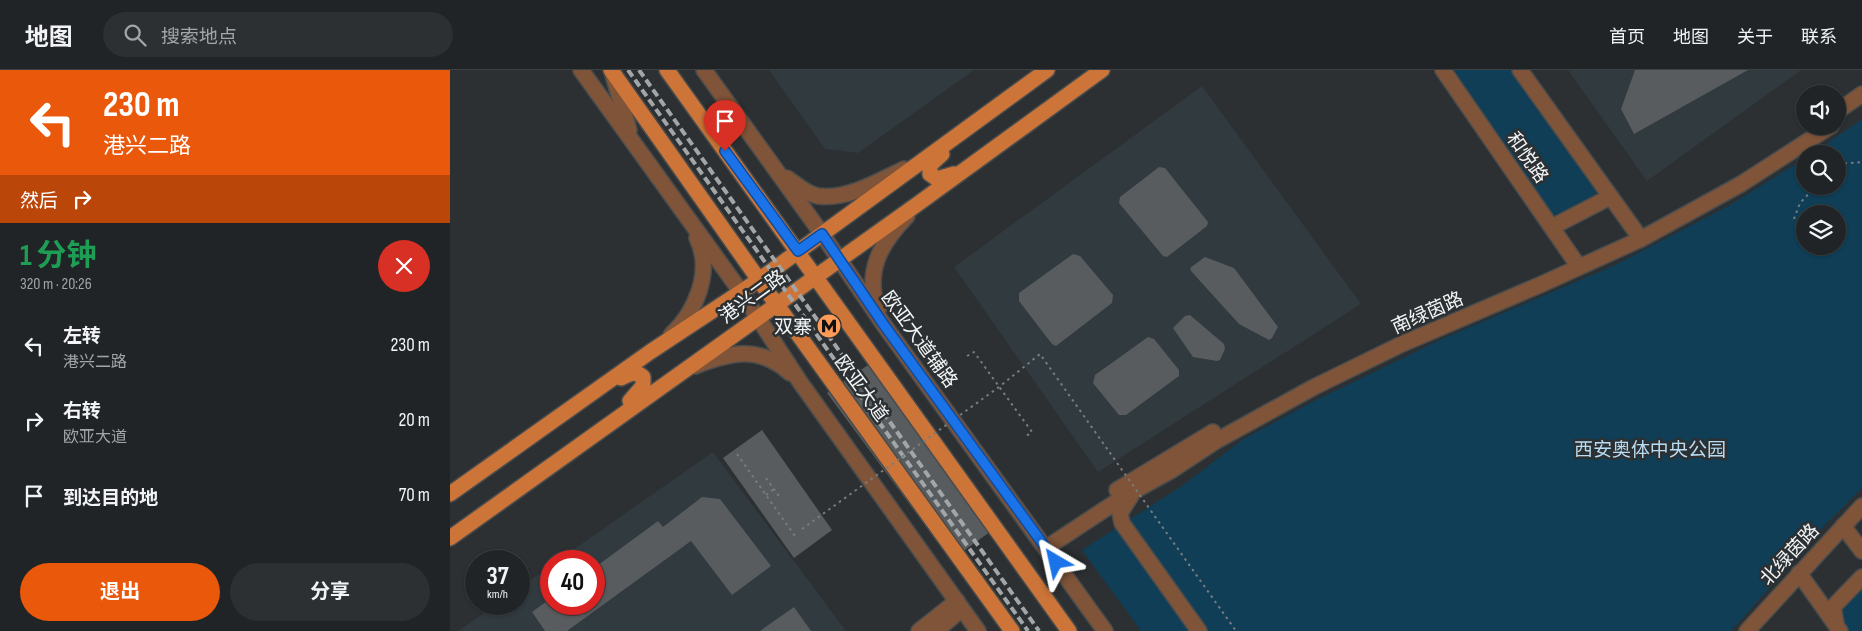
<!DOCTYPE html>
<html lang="zh">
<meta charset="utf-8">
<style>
body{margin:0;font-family:"Sofia Sans Condensed","Noto Sans SC",sans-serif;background:#2d3032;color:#f1f3f6;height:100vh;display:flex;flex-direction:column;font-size:19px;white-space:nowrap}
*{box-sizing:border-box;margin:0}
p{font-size:16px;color:#a2a4a7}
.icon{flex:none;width:28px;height:28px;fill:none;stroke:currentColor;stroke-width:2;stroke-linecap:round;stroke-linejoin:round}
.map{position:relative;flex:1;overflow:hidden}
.details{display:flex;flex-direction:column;background:#212426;width:450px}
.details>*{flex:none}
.top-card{background:#ea580c;color:#fff;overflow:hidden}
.buttons{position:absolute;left:1346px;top:15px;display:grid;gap:10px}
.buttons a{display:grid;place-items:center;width:50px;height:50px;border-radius:50%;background:#212426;box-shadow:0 1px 4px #0004,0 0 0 1px #3e4143;font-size:25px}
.speed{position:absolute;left:15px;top:480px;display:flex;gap:10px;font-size:25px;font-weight:700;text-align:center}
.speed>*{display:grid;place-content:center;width:65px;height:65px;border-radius:50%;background:#212426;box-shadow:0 1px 4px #0004,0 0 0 1px #3e4143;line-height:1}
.speed small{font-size:12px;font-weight:400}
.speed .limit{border:8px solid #d22;background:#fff;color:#111}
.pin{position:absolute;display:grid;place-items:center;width:42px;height:42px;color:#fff;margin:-51px -21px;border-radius:50% 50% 50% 0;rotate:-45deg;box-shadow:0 0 5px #0007}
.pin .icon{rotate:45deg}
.me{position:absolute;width:55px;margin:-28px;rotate:324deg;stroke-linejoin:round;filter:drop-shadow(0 0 4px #0008)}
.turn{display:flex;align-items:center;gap:18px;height:105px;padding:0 20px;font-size:22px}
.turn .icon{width:65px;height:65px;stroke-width:2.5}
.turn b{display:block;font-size:35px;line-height:42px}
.then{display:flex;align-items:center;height:48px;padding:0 20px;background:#0003;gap:10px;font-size:19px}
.round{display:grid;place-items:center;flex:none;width:52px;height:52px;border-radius:26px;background:#2d3032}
.summary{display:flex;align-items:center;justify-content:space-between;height:85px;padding:0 20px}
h1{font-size:30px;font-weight:700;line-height:38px;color:#1e9e55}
.button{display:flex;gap:10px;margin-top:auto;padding:10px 20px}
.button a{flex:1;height:58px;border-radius:30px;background:#ea580c;color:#fff;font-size:20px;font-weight:700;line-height:58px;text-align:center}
.button a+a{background:#2d3032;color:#f1f3f6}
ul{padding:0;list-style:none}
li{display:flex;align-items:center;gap:15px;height:75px;padding:0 20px}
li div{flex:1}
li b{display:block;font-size:19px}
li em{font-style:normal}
header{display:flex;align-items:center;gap:30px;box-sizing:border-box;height:70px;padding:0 25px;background:#212426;border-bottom:1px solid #3e4143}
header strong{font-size:24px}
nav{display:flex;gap:28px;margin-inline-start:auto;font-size:18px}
.search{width:350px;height:45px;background:#2d3032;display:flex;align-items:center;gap:12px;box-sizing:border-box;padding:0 18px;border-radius:28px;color:#a2a4a7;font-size:19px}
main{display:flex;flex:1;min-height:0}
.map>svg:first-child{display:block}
</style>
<header>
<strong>地图</strong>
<div class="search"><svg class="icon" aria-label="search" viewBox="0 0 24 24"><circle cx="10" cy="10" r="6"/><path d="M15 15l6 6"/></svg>搜索地点</div>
<nav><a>首页</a><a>地图</a><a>关于</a><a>联系</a></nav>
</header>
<main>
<section class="details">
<div class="top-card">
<div class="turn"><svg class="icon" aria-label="left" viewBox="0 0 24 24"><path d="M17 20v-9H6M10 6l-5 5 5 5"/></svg><div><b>230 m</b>港兴二路</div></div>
<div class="then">然后<svg class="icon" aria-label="right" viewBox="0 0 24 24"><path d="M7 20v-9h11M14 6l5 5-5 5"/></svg></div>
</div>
<div class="summary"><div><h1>1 分钟</h1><p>320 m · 20:26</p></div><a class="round" style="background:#d93025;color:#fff"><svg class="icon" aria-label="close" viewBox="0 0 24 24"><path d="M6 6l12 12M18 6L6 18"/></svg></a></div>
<ul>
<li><svg class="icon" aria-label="left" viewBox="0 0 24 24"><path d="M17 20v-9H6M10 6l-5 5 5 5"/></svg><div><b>左转</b><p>港兴二路</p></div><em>230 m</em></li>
<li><svg class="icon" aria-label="right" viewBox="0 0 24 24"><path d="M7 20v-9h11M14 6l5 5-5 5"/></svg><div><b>右转</b><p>欧亚大道</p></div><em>20 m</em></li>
<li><svg class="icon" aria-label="arrive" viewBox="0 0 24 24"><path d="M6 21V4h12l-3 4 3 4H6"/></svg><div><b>到达目的地</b></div><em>70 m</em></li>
</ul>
<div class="button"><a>退出</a><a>分享</a></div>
</section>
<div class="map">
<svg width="1412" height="561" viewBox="0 0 1412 561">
<rect width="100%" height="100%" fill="#2c3032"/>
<g fill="#303a3f">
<path d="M319,0H524L408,83L375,79Z"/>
<path d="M1118,0H1351L1197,111Z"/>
<path d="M752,16L911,234L648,402L504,197Z"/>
<path d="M263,382L396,561H8L47,534H69V518L101,496V534H144V491H107Z"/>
</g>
<g fill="#0f3e56" fill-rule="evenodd">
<path d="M999,0H1061L1145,119L1146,122L1144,128L1107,146L1103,144Z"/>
<path d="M1412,49V418L1377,453L1281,561H691L632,480L732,416L792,370L862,332L992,269L1163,196L1282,134L1355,88V116H1388V84H1362ZM1355,144H1388V176H1355Z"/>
<path d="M1412,516V561H1399L1389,547L1391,538Z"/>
</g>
<g fill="#585c5e">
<path d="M1185,0H1298L1184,64L1171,39Z"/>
<path d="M709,97L715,98L758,152L757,156L717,187L713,186L669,133L670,127Z"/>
<path d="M623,184L630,186L663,225L662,233L606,276L602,274L569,231V223Z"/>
<path d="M755,187L784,198L828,257L822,268L819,270L789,254L741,201L740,198Z"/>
<path d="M740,245L774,274L775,279L770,290L767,291L743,287L723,258L735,246Z"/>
<path d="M698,267L704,269L729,300V306L676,345H669L643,313L645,305Z"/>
<path d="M424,291L544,459L501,490L377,323Z"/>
<path d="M312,360L382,460L344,488L273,388Z"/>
<path d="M252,427L270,429L321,496L282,525L241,471L117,561H95L82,542L101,528V534H144V498L208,451L213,457Z"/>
<path d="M344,537L361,561H310Z"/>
</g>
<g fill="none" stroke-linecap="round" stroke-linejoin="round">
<defs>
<g id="minor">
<path d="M131,0L291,222L350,312L528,561"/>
<path d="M254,0L372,164L434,255L655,561"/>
<path d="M993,0L1129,197"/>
<path d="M1070,0L1191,169"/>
<path d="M163,5L179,60"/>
<path d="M1388,41L1412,24"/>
<path d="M337,108C347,115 356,124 368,126C397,130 429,111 454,99"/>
<path d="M1102,157L1160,127"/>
<path d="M428,240C414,201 431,173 457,146"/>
<path d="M221,265C246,242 263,201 247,168"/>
<path d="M245,296C281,282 309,275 340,303"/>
<path d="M667,420L763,362"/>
<path d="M681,426L670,443L672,453L749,561"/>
<path d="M1393,456L1412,481"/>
<path d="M596,478L675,426L722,400L766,371L864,317L952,274L1092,214L1191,169L1291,114L1381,56"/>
<path d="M1349,503L1390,561"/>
<path d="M1386,553L1383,537L1412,507"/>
<path d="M469,561L507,531"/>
<path d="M486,561L506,544"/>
<path d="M1297,561L1412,436"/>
</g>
<g id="major">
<path d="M161,0L309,210L562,561"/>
<path d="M217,0L619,561"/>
<path d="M492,84L480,95V104L487,109L504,104"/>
<path d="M171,308C179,304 186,300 193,307V316L180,331"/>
<path d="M0,424L200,282L309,210L597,0"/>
<path d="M0,468L469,133L652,0"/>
</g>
</defs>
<use href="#minor" stroke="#484c4d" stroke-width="18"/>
<use href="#major" stroke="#484c4d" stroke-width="18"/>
<g stroke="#797c7e" stroke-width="2" stroke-dasharray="2.5 4" stroke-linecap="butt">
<path d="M1388,94L1412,92"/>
<path d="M1388,100L1397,94"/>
<path d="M1344,149L1350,133L1366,116"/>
<path d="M517,286L524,282L582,362L575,367"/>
<path d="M287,384L347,469"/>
<path d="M316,408L331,429"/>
<path d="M316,425L324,419"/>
</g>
<use href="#minor" stroke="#7f5439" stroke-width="15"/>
<use href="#major" stroke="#cd7538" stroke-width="15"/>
<g stroke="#a2a6a7" stroke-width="4" stroke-dasharray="8 4" stroke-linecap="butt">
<path d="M178,0L578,561"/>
<path d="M189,0L589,561"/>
</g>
<path stroke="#797c7e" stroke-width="2" stroke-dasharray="2.5 4" stroke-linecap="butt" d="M352,459L549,317L590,284L786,561"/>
</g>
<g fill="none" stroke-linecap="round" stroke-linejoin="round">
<defs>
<path id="route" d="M275,81L348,181L372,164L434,255L606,492"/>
</defs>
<use href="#route" stroke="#114b97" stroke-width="12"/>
<use href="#route" stroke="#1a73e8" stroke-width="9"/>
</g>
<defs>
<symbol id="metro-disc" viewBox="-11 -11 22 22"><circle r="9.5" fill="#fe9b59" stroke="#2c3032"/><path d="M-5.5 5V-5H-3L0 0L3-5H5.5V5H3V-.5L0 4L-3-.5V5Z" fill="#111"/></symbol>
</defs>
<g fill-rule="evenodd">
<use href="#metro-disc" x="365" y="242" width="28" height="28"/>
</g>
<g text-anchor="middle" stroke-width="5" stroke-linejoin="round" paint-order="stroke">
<g font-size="19" fill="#f2f5f6" stroke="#2c3032">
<text transform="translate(1078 87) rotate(55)" y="7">和悦路</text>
<text transform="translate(302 226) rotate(-36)" y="7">港兴二路</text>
<text transform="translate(977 242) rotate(-24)" y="7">南绿茵路</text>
<text transform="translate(470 269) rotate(54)" y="7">欧亚大道辅路</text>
<text transform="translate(412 318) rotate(54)" y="7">欧亚大道</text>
<text transform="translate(1339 484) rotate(-47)" y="7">北绿茵路</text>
</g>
<g font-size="19" fill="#f2f5f6" stroke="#2c3032" text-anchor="end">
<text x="362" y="263">双寨</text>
</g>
<g font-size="19" fill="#b6dbf2" stroke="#2c3032">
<text x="1200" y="386">西安奥体中央公园</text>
</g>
</g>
</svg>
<div class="buttons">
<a><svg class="icon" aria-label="sound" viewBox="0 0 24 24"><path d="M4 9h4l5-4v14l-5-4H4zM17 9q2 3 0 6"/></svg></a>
<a><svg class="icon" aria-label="search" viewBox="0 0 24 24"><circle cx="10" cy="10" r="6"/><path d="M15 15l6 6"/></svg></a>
<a><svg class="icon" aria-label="layers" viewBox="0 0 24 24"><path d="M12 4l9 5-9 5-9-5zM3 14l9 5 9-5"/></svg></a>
</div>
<div class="speed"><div>37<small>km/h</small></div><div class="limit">40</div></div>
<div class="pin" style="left:275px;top:81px;background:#d93025"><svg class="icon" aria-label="arrive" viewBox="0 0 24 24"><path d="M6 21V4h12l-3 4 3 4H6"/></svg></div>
<svg class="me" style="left:606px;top:492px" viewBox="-20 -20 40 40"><path d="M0-17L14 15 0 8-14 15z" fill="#1a73e8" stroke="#fff" stroke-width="4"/></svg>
</div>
</main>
